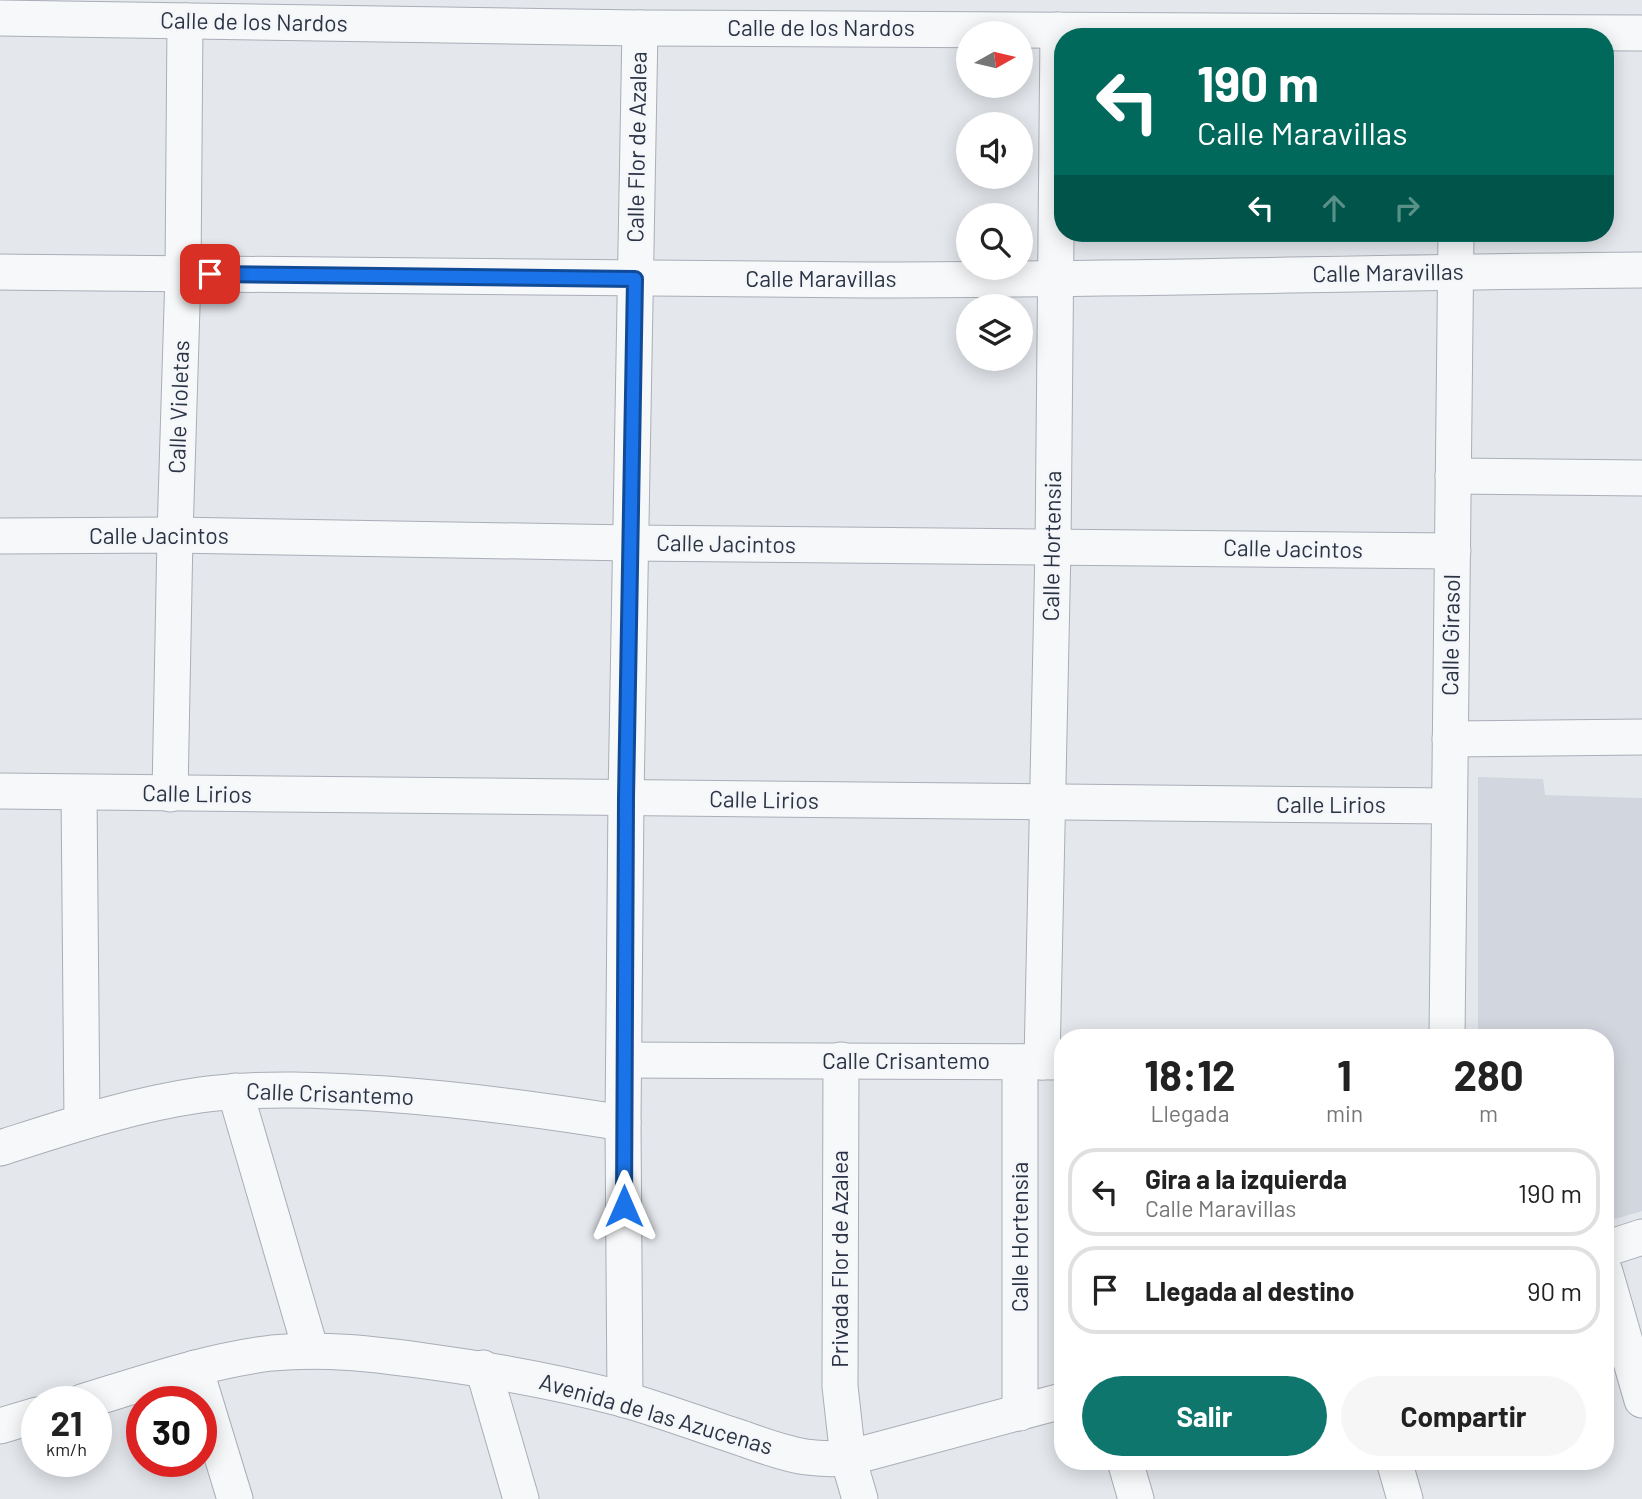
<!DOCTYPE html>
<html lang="es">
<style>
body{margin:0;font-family:Barlow,sans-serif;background:#f6f6f6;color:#222;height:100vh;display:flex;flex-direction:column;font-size:26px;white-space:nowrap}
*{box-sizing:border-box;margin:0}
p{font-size:23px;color:#767676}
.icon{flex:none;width:38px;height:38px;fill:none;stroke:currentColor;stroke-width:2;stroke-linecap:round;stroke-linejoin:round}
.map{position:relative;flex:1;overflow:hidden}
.details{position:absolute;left:1054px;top:1029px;width:560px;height:441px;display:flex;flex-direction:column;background:#fff;border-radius:28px;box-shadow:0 4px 18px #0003}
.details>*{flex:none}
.guide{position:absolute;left:1054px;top:28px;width:560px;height:214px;border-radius:28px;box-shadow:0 4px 18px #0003;background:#00695c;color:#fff;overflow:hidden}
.needle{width:46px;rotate:82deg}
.controls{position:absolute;left:956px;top:21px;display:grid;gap:14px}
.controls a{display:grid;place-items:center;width:77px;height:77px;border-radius:50%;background:#fff;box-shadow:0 4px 18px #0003;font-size:35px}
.speed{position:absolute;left:21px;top:1386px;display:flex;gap:14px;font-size:35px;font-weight:700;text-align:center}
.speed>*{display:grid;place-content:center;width:91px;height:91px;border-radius:50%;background:#fff;box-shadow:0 4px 18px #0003;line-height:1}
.speed small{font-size:18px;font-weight:400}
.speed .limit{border:10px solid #d22;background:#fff;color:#111}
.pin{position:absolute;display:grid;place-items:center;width:60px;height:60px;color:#fff;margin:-30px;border-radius:14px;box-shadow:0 4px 10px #0006}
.me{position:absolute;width:77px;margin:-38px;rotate:0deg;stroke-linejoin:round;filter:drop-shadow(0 0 5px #0008)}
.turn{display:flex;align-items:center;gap:24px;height:147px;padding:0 28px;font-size:32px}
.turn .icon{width:91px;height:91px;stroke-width:2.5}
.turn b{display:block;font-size:49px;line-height:60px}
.lanes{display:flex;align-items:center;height:66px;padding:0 28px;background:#0003;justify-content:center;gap:35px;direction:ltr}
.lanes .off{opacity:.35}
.eta{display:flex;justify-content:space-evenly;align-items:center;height:119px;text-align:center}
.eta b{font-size:42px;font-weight:700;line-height:49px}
.action{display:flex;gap:14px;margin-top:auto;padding:14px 28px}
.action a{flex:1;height:80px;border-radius:42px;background:#0f766e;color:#fff;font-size:28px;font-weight:700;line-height:80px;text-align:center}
.action a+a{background:#f6f6f6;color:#222}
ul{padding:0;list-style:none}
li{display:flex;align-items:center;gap:21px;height:88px;margin:0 14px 10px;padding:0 14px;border:4px solid #e0e0e0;border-radius:28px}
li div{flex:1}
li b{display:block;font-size:26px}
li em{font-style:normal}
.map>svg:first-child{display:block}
</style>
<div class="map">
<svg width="1642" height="1499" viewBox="0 0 1642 1499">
<rect width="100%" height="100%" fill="#e4e7ec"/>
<path fill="#d2d6de" d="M1478,777L1543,779L1545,795L1642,798V1211L1605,1222V1038H1478Z"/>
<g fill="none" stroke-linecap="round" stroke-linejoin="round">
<defs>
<g id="minor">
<path d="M0,18L640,28L1642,33"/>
<path d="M0,272C289,275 578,280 866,280C1125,280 1383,272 1642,270"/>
<path d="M1453,476L1642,478"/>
<path d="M0,536L175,535L630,543L1453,551"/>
<path d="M1450,739L1642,737"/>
<path d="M0,791L1449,806"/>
<path d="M79,793L82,1122"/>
<path d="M170,794L175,535L183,274L185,21"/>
<path d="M1447,1038L1456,233"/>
<path d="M624,1060L1062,1062"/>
<path d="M841,1060L840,1386L848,1458L860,1499"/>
<path d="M1042,1062L1053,547L1058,30"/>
<path d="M235,1091L311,1351"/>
<path d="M0,1148C66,1127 131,1105 200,1095C262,1087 324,1090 386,1094C466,1100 544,1110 623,1123"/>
<path d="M1605,1249L1642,1237"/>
<path d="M1605,1272L1642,1400"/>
<path d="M195,1368L235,1499"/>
<path d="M483,1368L521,1499"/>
<path d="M625,1400L623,1123L626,798L640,28"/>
<path d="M82,1402C144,1383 207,1361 272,1353C324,1348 374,1354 425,1361C492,1370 558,1382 623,1399C664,1411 704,1426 744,1439C764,1446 785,1454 806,1457C820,1459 834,1459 848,1458L1062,1401"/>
<path d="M1020,1413V1062"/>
<path d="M0,1426L37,1415"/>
<path d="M1125,1461L1136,1499"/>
<path d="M1394,1461L1405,1499"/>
</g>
</defs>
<use href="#minor" stroke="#a9aeb7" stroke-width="37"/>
<use href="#minor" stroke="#f7f8fa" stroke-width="35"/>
</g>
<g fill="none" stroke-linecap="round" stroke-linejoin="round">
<defs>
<path id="route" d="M210,274L635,279L626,798L624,1206"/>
</defs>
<use href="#route" stroke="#114b97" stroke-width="18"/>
<use href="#route" stroke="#1a73e8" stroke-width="12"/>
</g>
<g text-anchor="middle" stroke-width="5" stroke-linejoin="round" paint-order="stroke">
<g font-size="23" fill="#2b3445" stroke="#f4f6f9">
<text transform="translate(254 22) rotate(1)" y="8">Calle de los Nardos</text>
<text x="821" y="36">Calle de los Nardos</text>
<text transform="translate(637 147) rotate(-89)" y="8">Calle Flor de Azalea</text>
<text transform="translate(1388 273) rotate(-1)" y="8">Calle Maravillas</text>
<text x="821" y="287">Calle Maravillas</text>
<text transform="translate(179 407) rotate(-88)" y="8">Calle Violetas</text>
<text x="159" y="544">Calle Jacintos</text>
<text transform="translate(726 544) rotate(1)" y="8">Calle Jacintos</text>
<text transform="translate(1052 546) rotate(-89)" y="8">Calle Hortensia</text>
<text transform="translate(1293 549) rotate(1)" y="8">Calle Jacintos</text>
<text transform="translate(1451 635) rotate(-89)" y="8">Calle Girasol</text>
<text transform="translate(197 794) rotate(1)" y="8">Calle Lirios</text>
<text transform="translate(764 800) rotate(1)" y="8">Calle Lirios</text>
<text x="1331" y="813">Calle Lirios</text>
<text x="906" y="1069">Calle Crisantemo</text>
<text transform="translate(330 1094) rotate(2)" y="8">Calle Crisantemo</text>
<text transform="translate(1020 1237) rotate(-90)" y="8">Calle Hortensia</text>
<text transform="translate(840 1259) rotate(-90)" y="8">Privada Flor de Azalea</text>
<text transform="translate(656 1414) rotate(16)" y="8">Avenida de las Azucenas</text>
</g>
</g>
</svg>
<div class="controls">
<a><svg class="needle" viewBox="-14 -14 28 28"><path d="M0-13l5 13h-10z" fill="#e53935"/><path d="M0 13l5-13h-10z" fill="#767676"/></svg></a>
<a><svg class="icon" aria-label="sound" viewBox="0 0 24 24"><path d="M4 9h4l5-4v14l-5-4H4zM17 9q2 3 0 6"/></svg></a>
<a><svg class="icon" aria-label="search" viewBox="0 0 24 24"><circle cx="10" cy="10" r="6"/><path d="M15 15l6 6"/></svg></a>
<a><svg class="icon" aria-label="layers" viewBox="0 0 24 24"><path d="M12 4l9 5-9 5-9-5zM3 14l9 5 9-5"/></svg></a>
</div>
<div class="speed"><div>21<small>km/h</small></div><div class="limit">30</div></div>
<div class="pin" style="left:210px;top:274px;background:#d93025"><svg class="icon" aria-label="arrive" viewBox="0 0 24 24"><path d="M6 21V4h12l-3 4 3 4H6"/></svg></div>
<svg class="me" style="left:624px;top:1206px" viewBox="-20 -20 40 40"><path d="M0-17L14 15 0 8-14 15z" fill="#1a73e8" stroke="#fff" stroke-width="4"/></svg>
<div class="guide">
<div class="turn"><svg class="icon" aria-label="left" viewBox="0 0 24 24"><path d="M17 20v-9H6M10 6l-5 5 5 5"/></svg><div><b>190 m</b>Calle Maravillas</div></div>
<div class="lanes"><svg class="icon" aria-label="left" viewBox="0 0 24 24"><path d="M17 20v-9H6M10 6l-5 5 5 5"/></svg><svg class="icon off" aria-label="ahead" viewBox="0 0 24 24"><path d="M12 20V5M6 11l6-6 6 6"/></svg><svg class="icon off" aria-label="right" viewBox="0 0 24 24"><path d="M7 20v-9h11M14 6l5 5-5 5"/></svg></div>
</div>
<section class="details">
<div class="eta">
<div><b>18:12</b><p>Llegada</p></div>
<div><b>1</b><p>min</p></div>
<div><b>280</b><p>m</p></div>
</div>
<ul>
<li><svg class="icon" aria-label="left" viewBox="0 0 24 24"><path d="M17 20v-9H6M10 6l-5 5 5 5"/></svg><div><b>Gira a la izquierda</b><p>Calle Maravillas</p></div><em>190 m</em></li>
<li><svg class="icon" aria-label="arrive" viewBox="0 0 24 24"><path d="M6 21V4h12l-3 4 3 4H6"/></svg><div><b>Llegada al destino</b></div><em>90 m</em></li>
</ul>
<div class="action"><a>Salir</a><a>Compartir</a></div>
</section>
</div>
